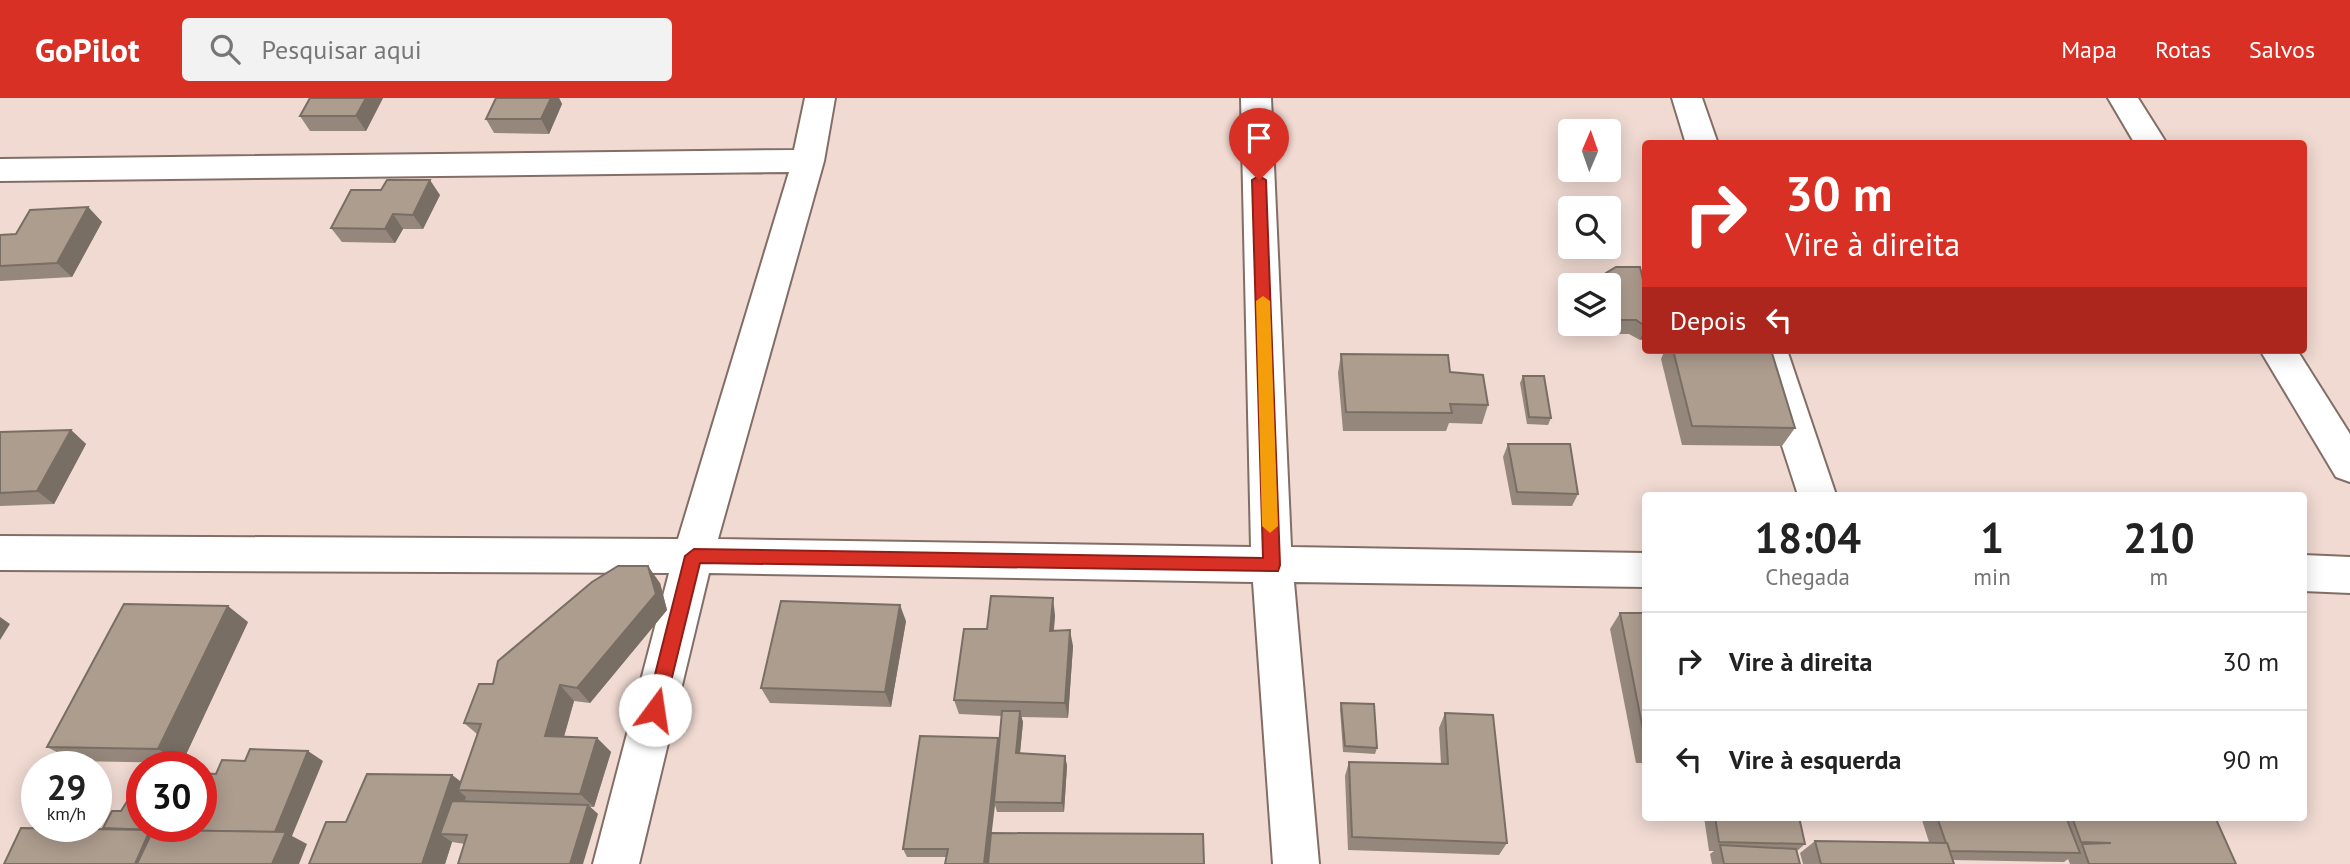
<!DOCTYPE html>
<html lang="pt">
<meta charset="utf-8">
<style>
body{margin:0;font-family:"PT Sans",sans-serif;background:#f2f2f2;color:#222;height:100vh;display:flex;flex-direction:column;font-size:26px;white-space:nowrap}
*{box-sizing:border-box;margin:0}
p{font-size:23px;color:#767676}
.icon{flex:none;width:38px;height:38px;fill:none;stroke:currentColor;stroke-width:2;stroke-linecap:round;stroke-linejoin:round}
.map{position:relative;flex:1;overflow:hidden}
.details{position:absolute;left:1642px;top:394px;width:665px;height:329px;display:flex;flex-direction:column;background:#fff;border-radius:7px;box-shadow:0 4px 18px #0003}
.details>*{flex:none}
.guide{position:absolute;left:1642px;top:42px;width:665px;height:214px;border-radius:7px;box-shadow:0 4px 18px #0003;background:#d93025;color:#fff;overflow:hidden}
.needle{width:46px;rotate:2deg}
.fabs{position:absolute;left:1558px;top:21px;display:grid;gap:14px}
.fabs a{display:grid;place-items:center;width:63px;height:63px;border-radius:7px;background:#fff;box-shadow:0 4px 18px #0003;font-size:35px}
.speed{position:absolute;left:21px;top:653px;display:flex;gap:14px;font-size:35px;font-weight:700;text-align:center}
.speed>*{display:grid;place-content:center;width:91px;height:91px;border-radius:50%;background:#fff;box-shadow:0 4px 18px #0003;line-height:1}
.speed small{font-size:18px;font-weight:400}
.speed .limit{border:10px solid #d22;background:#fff;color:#111}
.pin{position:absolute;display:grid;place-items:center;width:60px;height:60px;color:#fff;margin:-72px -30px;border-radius:50% 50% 50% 0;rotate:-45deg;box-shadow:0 0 7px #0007}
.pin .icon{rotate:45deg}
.me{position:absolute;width:77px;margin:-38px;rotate:14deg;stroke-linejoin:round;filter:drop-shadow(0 0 5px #0008)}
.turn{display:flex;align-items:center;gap:24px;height:147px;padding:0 28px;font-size:32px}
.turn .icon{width:91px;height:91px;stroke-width:2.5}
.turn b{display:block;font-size:49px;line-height:60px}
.then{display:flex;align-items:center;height:66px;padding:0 28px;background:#0003;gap:14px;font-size:26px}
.eta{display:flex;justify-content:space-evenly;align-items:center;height:119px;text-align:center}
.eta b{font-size:42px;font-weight:600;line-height:49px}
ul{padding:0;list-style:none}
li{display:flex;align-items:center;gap:21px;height:98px;padding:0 28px;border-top:2px solid #e0e0e0}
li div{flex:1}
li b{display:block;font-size:26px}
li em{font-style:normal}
header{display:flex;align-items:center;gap:42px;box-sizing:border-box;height:98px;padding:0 35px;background:#d93025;color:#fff}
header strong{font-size:33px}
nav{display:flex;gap:38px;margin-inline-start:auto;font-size:24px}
.search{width:490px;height:63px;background:#f2f2f2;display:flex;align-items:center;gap:18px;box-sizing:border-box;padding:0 24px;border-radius:7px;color:#767676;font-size:26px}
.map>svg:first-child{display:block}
</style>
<header>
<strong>GoPilot</strong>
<div class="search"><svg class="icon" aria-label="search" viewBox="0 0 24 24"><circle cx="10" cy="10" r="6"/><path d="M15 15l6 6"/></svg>Pesquisar aqui</div>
<nav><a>Mapa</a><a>Rotas</a><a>Salvos</a></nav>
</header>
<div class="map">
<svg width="2350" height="766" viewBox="0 0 2350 766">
<rect width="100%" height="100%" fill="#f0dad2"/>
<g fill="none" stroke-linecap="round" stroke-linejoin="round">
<defs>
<g id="street">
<path d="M805,0H835L824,63L718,441L1251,449L1241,0H1271L1291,449L1645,455V489L1294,484L1319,766H1273L1253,484L709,475L639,766H593L669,475L0,472V438L678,441L789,74L0,83V61L794,52Z"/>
<path d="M1672,0H1702L1718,46H1686Z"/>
<path d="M2108,0H2138L2167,46H2135Z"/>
<path d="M1751,252H1787L1836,397H1798Z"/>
<path d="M2260,252H2297L2350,336V384L2336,379Z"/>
<path d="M2303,457L2350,459V495L2303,493Z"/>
</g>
</defs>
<use href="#street" stroke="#826e67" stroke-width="4"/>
<use href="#street" fill="#fff" fill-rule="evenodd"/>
</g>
<g fill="#95877b">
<path d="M383,0L366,33H310L300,18Z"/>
<path d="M496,0H559L562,6L549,36L494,35L486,21Z"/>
<path d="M440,97L423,131H403L395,145L342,144L331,130Z"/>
<path d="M88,109L102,124L72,179L0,183V137L16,136Z"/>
<path d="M1606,175L1645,190V240L1640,242L1629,236H1611L1608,226V187H1601Z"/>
<path d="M1665,252H1771L1795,330L1782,348L1682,347L1661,261Z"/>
<path d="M1341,256L1450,274L1488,307L1482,326L1449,325L1446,333H1343L1338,275Z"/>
<path d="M1523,278L1551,320L1548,327L1527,326L1520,285Z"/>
<path d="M71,332L86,346L54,406L0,408V334Z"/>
<path d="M1508,346L1578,396L1572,408L1512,407L1503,359Z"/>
<path d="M660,485L667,512L590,605L574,603L564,639L597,640L611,654L594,709H590L598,716L465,746L452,744L445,766H309L346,724L452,677L461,684L477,636L464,625L493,586Z"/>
<path d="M1620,515H1645V665H1636L1610,531Z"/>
<path d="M1055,517L1054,533L1073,548L1068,620L1021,619L1023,624L1020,655L1065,658L1067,668L1064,714H997L995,707L946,759H907L903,751L999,645L1002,618L959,616L954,602L987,531Z"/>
<path d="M906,523L891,609L770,605L761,590Z"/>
<path d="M248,524L182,665L74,663L47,649Z"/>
<path d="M1341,605L1377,650L1375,656L1343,654L1340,611Z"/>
<path d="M1445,615L1507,745L1499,757L1348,752L1345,678L1349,664L1441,666L1439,630Z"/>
<path d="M1704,719H1799L1805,746L1797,753L1800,766H1712L1710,756L1714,753H1709Z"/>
<path d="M1921,719H2215L2236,766H2070L2068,761L2064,764L1953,762L1954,766H1803L1800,755L1815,743L1929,744Z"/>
</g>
<g fill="#796e64">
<path d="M366,0H383L366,33L356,18Z"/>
<path d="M551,0H559L562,6L549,36L541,21Z"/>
<path d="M430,82L440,97L423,131L413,117Z"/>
<path d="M88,109L102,124L72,179L57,165Z"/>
<path d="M393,116L403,131L395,145L385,131Z"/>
<path d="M1645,230V240L1640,242Z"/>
<path d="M71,332L86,346L54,406L37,393Z"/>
<path d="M648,468L660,485L667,512L590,605L577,590Z"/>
<path d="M1053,500L1055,517L1052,549L1050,533Z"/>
<path d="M900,507L906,523L891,609L885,594Z"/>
<path d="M228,508L248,524L182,665L158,651Z"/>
<path d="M0,519L10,526L0,542Z"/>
<path d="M1070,532L1073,548L1068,620L1065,605Z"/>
<path d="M560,587L574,603L560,652L545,638Z"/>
<path d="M1020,613L1023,624L1019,665L1016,655Z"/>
<path d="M597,640L611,654L594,709L580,696Z"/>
<path d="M998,640L1001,650L994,704L995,707L988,766H984Z"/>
<path d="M308,653L323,663L292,738L307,746L299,766H272L274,734Z"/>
<path d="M1065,658L1067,668L1064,714L1062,705Z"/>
<path d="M452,677L469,690L458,692L466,699L454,737L440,736L452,744L445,766H422Z"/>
<path d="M588,707L598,716L583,766H570Z"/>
<path d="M150,732L175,745L166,766H135Z"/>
</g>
<g fill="#ad9d8f" stroke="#796e64" stroke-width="2">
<path d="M310,0H366L356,18H300Z"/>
<path d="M496,0H551L541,21H486Z"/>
<path d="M387,82H430L413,117L393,116L385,131L331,130L351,92H381Z"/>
<path d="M88,109L57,165L0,168V137L16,136L30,112Z"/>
<path d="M1616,169H1640L1645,190V228L1636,222H1617L1606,175Z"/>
<path d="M1673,252H1771L1795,330L1692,328Z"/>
<path d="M1341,256L1448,257L1450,274L1483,277L1488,307L1450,306L1452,315L1346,314Z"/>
<path d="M1523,278H1544L1551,320L1529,319Z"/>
<path d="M71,332L37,393L0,395V334Z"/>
<path d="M1508,346H1570L1578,396L1517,394Z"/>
<path d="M618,468H648L656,496L577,590L560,587L545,638L597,640L580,696L458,692L481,626L464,625L479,586H493L498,563L592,484Z"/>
<path d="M991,498L1053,500L1050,533L1070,532L1065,605L954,602L964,531H987Z"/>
<path d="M781,503L900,507L885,594L761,590Z"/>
<path d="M124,506L228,508L158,651L47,649Z"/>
<path d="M1620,515H1645V642Z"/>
<path d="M1341,605L1374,606L1377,650L1345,648Z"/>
<path d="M1002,613H1020L1016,655L1065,658L1062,705L994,704Z"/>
<path d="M1445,615L1493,617L1507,745L1352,739L1349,664L1448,666Z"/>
<path d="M920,638L998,640L984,766H945L948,751H903Z"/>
<path d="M250,651L308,653L275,734L157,732L159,728H201V675L216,676L222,662L245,663Z"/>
<path d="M154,665L187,666L186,668H152Z"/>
<path d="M367,676L452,677L422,766H309L326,724H346Z"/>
<path d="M142,690V728H157L155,732L103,730L112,713H121L128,702L135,704Z"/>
<path d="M452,703L588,707L570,766H458L467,737L440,736Z"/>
<path d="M1715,719H1799L1805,746L1719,744Z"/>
<path d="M1937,719H2066L2080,755L1950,753L1947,745H1946Z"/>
<path d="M2072,719H2215L2236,766H2089L2082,746L2111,745L2081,744Z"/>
<path d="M21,730L150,732L135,766H4Z"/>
<path d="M153,732L286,734L272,766H137Z"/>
<path d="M991,735L1203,736L1204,766H988Z"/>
<path d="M1815,743L1947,745L1954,766H1821Z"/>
<path d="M1720,747L1796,751L1800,766H1724Z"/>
</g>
<path fill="#d93025" stroke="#8d1f18" stroke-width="2" d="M1259,78L1266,82L1280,467L1278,473L700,465L664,612L661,618L655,620L649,618L646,612L685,458L694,451L1263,460L1252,82Z"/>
<path fill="#f59e0b" d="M1263,198L1270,203L1278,428L1270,435L1262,428L1256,203Z"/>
</svg>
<div class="fabs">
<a><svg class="needle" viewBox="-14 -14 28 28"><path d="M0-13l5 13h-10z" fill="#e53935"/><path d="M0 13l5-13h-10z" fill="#767676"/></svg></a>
<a><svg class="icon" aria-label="search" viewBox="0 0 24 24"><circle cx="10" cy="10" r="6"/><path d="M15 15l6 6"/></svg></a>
<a><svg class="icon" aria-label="layers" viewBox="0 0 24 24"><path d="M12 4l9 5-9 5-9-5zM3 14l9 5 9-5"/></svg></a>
</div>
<div class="speed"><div>29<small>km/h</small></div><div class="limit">30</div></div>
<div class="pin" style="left:1259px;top:82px;background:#d93025"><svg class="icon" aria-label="arrive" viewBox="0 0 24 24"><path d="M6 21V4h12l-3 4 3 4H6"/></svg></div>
<svg class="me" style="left:655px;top:612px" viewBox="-20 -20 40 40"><circle r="19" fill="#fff"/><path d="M0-13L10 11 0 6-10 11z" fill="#d93025"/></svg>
<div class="guide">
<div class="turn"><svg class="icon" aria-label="right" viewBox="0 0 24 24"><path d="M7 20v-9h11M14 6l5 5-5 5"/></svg><div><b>30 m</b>Vire à direita</div></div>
<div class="then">Depois<svg class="icon" aria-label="left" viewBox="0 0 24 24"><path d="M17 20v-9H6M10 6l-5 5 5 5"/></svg></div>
</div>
<section class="details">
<div class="eta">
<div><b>18:04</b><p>Chegada</p></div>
<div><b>1</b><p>min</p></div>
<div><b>210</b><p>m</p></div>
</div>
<ul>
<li><svg class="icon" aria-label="right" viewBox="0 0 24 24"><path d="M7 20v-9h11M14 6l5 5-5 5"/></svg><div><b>Vire à direita</b></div><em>30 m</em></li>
<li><svg class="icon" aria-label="left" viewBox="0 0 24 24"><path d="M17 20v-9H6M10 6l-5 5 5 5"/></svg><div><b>Vire à esquerda</b></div><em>90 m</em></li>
</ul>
</section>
</div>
